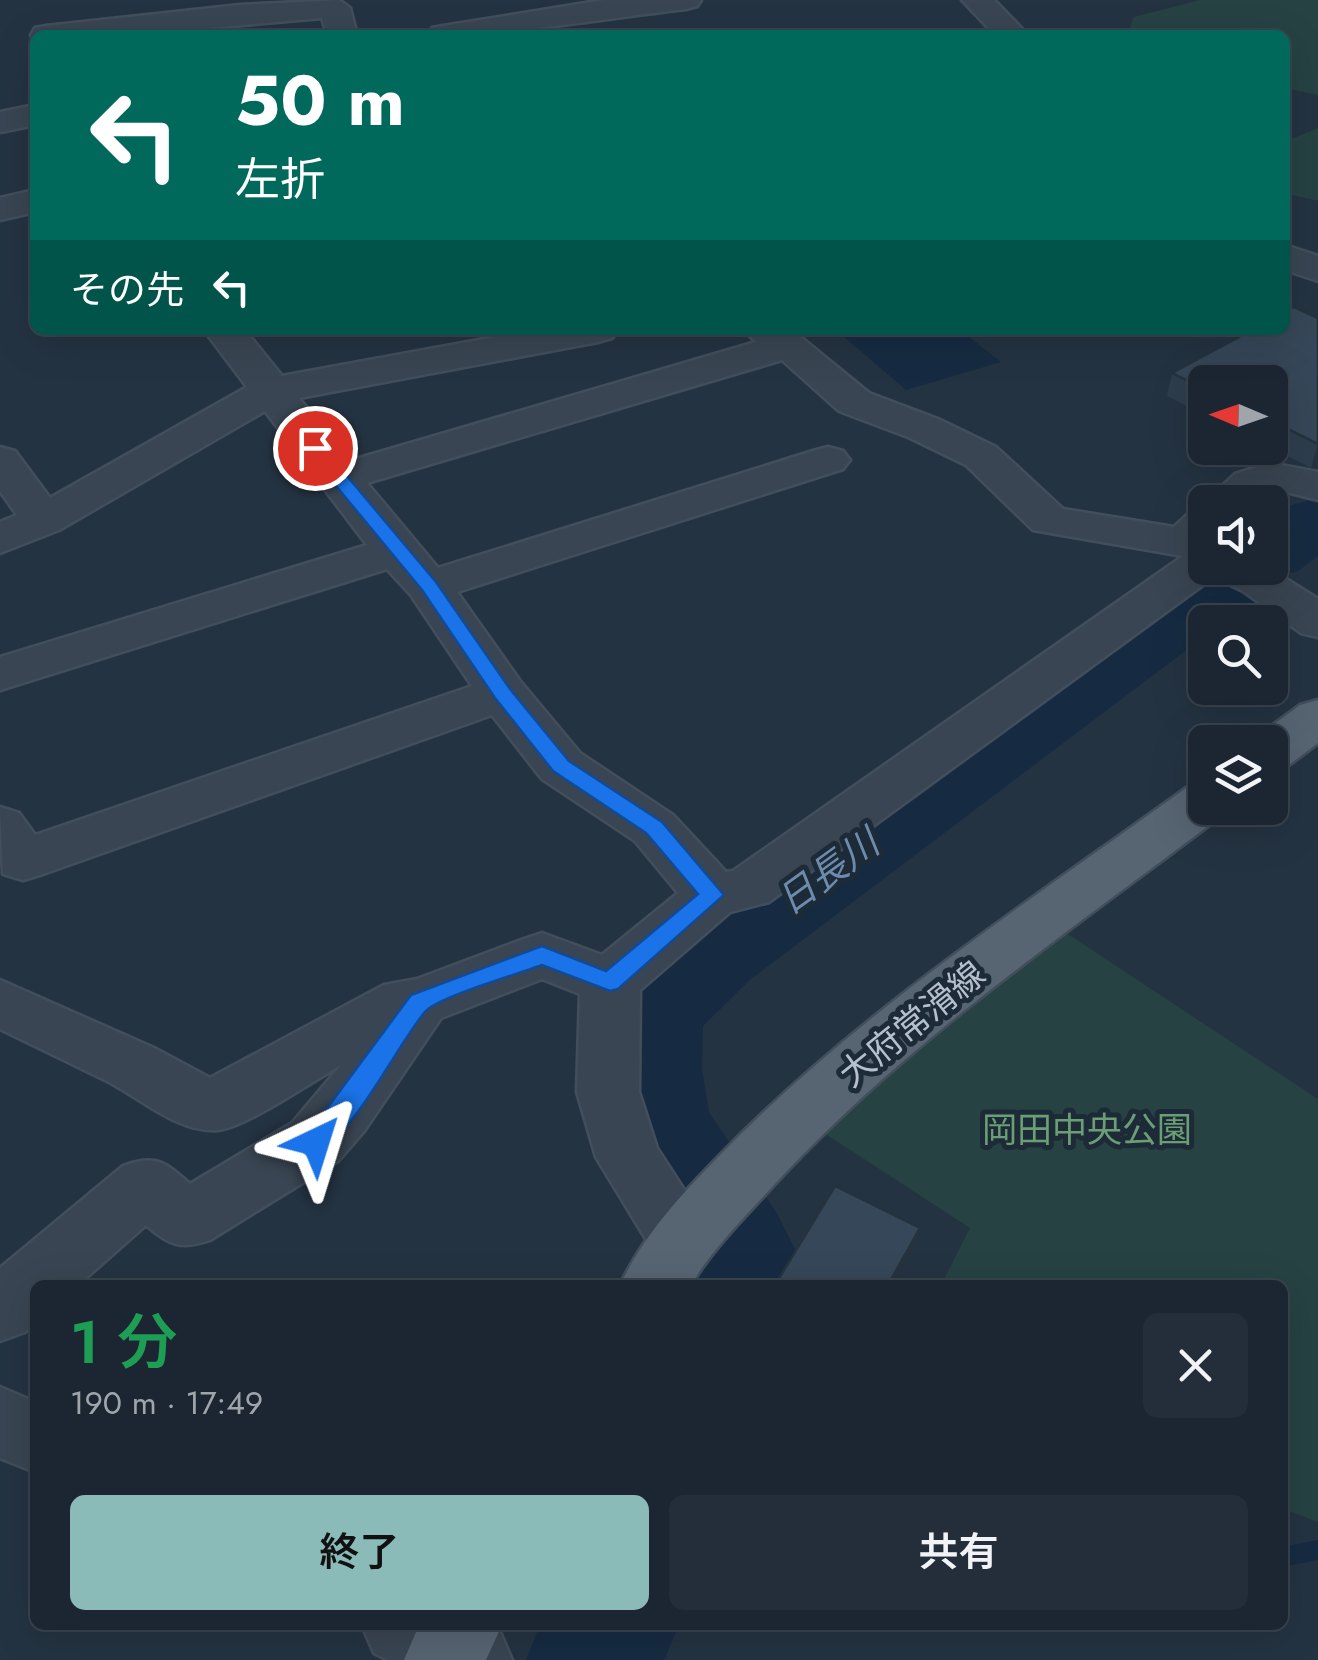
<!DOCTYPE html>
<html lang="ja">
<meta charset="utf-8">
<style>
body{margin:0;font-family:Jost,"Noto Sans JP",sans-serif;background:#242e3a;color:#f1f3f6;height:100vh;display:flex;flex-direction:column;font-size:38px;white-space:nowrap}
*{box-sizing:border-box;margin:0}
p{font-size:32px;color:#a0a5ac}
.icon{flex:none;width:55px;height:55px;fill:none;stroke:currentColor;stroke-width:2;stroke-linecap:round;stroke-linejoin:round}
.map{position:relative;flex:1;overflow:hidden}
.drawer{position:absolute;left:30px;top:1280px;width:1258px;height:350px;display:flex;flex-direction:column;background:#1b2632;border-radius:15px;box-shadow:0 10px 40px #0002,0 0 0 2px #39434d}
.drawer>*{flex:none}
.hud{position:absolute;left:30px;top:30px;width:1260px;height:305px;border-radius:15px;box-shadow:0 10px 40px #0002,0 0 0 2px #39434d;background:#00695c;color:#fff;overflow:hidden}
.needle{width:65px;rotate:272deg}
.buttons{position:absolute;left:1188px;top:365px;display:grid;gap:20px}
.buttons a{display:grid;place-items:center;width:100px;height:100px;border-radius:15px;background:#1b2632;box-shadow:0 10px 40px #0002,0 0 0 2px #39434d;font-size:50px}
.pin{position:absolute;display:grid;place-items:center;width:85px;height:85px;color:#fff;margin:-42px;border:5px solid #fff;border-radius:50%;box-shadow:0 2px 10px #0007}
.me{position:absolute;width:110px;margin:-55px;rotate:41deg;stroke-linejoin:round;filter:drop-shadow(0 0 8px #0008)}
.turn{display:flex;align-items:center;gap:35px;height:210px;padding:0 40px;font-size:45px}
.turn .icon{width:130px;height:130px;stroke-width:2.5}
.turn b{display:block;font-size:70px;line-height:85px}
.then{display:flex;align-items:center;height:95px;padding:0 40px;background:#0003;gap:20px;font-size:38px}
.round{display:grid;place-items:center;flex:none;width:105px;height:105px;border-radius:15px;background:#242e3a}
.summary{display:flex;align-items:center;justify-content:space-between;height:170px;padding:0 40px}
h1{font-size:60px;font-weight:600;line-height:75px;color:#1e9e55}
.cta{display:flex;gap:20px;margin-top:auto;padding:20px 40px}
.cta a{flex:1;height:115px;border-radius:15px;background:#8bbbb9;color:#111;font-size:40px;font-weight:600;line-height:115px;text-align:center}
.cta a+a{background:#242e3a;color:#f1f3f6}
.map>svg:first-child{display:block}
</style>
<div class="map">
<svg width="1318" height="1660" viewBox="0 0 1318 1660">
<rect width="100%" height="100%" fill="#243342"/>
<g fill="#264243">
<path d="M1200,0H1318V95L1285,88V35H1127L1134,17Z"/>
<path d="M1318,128V201L1285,193V136L1294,138Z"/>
<path d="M1045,919L1318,1099V1522L1283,1509L1282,1285H941L970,1228L798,1116Z"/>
</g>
<path fill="#162b42" d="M836,330H960L1001,362L906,390Z"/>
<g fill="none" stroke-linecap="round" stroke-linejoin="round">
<path fill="#162b42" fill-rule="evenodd" d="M1318,1540V1560L1282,1567V1547Z"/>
<g fill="#162b42" fill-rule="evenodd">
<path d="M1318,498V556L1298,571L1286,574C1269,597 1233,622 1205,622V636L751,979L703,1026L702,1068L709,1112L778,1215L795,1249L792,1285H676L680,1254L603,1121L598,1068L601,1017L616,989L645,957L681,927L1205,562V568H1270V519L1291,505Z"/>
<path d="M540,1625H679L664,1660H526Z"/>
</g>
<defs>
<g id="minor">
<path d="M339,0L350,8L357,35H327L322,18L131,35H35V41L31,35L35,28L46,26L240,5Z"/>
<path d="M604,0H701L697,6L686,9C600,19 514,35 428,35L432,28L443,26Z"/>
<path d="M962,0H994L1028,35H995Z"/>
<path d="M35,105V125L0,132V112Z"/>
<path d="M35,190V212L0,220V198Z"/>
<path d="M1285,245L1318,256V281L1285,270Z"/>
<path d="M204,330H245L282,376L533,330H618L612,338L598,342L299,398L349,461L756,342L744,330H792L869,393L938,419L996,447L1063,509L1174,527L1189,513L1205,509V568H1269L1318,599V637L1301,633L1243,591L1214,577L769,902L730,912L640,990L639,1092L657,1148L716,1239L706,1259L682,1268L658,1259L596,1157L577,1092L580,994L542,979L441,1018L364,1131L338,1161L210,1240C182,1250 168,1245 146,1225L78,1285H35V1322L25,1332L0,1341V1268L123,1166C156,1154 165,1162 190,1184L292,1123L341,1065C313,1081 246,1127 218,1130C179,1134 138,1096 105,1080C70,1063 35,1046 0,1029V980L154,1048L210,1078L384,985L417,979L521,940L542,933L602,955L678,893L635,841L542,779L492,715L43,874L23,880L3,874L0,807L19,813L35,835L472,686L411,595L387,569L0,690V657L367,545L265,411L59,530L0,553V522L17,515L0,491V447L15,451L50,498L247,387ZM782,360L839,411L908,437L966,465L1033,530L1183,556L733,871L726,872L673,815L580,753L520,681L457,592L843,469L850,460L843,451L828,447L813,451L438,568L367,483Z"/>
<path d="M1270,463L1318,472V500L1279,490L1254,502H1205L1235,474Z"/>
<path d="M0,1387L35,1402V1472L0,1458Z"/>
<path d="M362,1625H487L500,1632L512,1660H388L374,1653Z"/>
</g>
<g id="major">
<path d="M1318,700V743L1289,765L1270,771V742L1251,741L1300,705Z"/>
<path d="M1205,783V808H1228L1224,814C1070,931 904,1043 773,1186C744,1218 713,1248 691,1285H620C645,1233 681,1195 721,1154C858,1013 1027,903 1186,788Z"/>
<path d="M419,1625H502L486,1660H404Z"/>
</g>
</defs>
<use href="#minor" stroke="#424e5b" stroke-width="5"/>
<use href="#major" stroke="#424e5b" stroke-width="5"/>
<use href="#minor" fill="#394552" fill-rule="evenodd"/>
<use href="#major" fill="#576472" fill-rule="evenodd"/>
</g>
<path fill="#2e3d4d" d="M1318,318V463L1311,468L1270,447V382H1205V415L1167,396L1172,373Z"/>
<g fill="#26323e">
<path d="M1318,444V463L1311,468Z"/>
<path d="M920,1228L917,1245L895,1285H888Z"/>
</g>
<g fill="#364759" stroke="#26323e" stroke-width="2.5">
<path d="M1294,307L1318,318V444L1270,420V382H1205V389L1172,373L1252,330H1285V312Z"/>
<path d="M835,1186L920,1228L888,1285H775Z"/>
</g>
<path fill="#1a73e8" stroke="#114b97" stroke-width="2.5" d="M315,443L321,445L436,582L510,689L569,761L662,822L724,895L618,989L610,991L542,965C518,974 442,996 427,1010C401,1035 343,1162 306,1150L302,1142L411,995L542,946L606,971L698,894L646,833L553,771L495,698L422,590L308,452V445Z"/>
<g text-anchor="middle" stroke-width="10" stroke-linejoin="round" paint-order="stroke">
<g font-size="35" fill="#b5c0cc" stroke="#1d2a37">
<text transform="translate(912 1024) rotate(-39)" y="12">大府常滑線</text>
</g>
<g font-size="35" fill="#6b9e74" stroke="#1d2a37">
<text x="1087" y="1142">岡田中央公園</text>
</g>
<g font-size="38" font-style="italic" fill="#6d8cad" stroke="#1d2a37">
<text transform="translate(828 872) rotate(-36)" y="13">日長川</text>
</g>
</g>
</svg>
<div class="buttons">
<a><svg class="needle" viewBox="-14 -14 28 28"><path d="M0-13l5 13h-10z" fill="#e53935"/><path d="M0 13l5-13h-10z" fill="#a0a5ac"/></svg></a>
<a><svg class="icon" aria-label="sound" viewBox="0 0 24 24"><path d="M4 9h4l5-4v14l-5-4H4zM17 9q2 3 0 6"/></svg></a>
<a><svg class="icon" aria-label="search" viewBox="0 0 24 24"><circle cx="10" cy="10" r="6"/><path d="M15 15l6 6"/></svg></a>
<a><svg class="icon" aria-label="layers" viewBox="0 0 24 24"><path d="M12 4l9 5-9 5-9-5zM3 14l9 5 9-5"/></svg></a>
</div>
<div class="pin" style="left:315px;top:448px;background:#d93025"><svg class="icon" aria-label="arrive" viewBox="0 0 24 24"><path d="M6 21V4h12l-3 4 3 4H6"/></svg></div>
<svg class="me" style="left:316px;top:1142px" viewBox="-20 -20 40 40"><path d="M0-17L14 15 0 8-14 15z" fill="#1a73e8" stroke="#fff" stroke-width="4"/></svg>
<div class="hud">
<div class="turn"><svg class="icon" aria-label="left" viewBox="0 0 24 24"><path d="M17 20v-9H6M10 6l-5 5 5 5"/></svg><div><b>50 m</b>左折</div></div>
<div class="then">その先<svg class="icon" aria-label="left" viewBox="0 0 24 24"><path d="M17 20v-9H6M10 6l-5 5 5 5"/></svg></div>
</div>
<section class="drawer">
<div class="summary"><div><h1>1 分</h1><p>190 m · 17:49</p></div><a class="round"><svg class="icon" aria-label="close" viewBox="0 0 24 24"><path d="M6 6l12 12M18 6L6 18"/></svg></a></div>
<div class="cta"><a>終了</a><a>共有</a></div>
</section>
</div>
